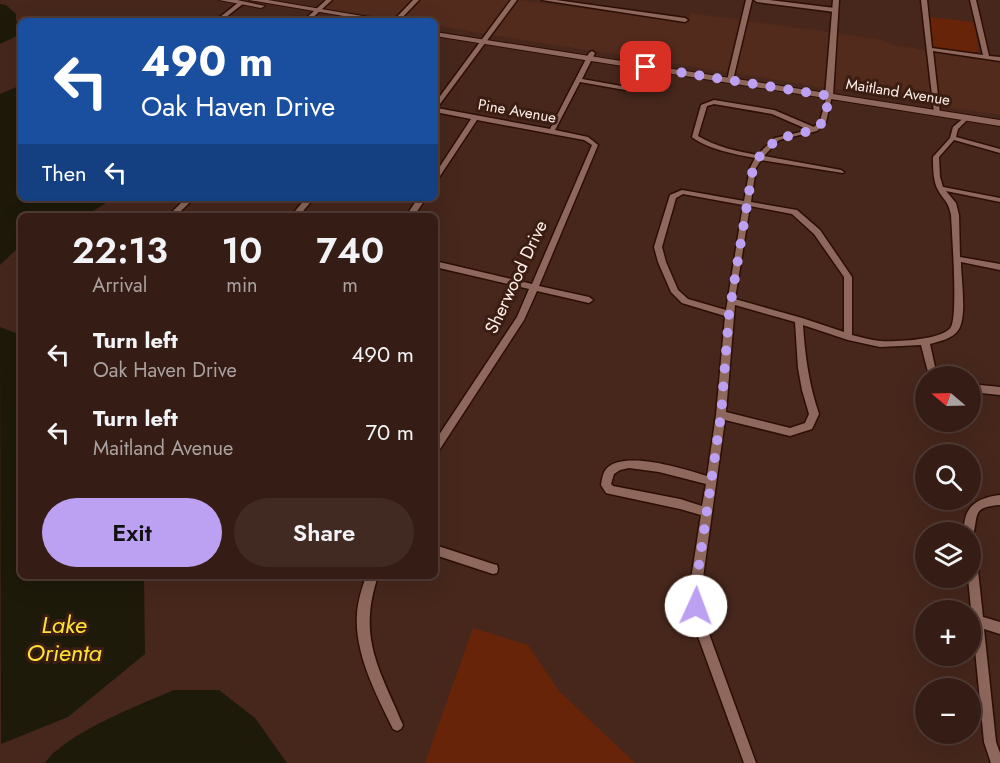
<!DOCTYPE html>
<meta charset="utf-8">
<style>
body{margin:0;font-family:Jost,sans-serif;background:#402a22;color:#f1f3f6;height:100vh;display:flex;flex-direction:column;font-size:22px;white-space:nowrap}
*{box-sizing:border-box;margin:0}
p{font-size:20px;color:#aaa2a0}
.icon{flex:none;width:33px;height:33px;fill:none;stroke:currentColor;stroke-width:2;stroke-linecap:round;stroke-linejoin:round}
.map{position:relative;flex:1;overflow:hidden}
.sheet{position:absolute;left:18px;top:213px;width:420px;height:366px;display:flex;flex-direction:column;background:#351d15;border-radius:9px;box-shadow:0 6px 24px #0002,0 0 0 2px #4f3b34}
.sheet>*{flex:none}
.guide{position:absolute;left:18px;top:18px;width:420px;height:183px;border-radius:9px;box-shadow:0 6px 24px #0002,0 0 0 2px #4f3b34;background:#1a4fa0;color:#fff;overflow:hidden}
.needle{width:39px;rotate:289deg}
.fabs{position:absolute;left:915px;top:366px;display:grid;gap:12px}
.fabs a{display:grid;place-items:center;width:66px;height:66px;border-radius:50%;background:#351d15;box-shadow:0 6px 24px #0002,0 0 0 2px #4f3b34;font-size:30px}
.pin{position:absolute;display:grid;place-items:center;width:51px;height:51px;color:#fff;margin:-26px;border-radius:12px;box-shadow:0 3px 9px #0006}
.me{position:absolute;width:66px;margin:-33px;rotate:2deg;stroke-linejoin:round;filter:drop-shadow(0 0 4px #0008)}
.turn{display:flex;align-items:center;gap:21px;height:126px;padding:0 24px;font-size:27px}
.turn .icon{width:78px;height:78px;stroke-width:2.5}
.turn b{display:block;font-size:42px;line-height:51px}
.then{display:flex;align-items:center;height:57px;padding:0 24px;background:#0003;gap:12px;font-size:22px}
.eta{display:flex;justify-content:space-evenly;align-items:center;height:102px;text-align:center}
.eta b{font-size:36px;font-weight:600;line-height:42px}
.primary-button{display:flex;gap:12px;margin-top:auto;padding:12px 24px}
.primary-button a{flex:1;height:69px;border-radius:36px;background:#bca0f2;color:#111;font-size:24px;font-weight:600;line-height:69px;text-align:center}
.primary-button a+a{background:#402a22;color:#f1f3f6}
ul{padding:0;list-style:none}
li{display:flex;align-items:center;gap:18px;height:78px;padding:0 24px}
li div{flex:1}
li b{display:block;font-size:22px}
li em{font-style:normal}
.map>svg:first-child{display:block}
</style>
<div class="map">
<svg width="1000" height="763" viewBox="0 0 1000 763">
<rect width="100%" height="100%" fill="#47271c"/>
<g fill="#522b1d">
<path d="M333,0H412L394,19L324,8Z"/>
<path d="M420,0H510L485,34L435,25V21L401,20Z"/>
<path d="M517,0L687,22L691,13L740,20L727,72L492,35Z"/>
<path d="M747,21L830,32L826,88L735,73Z"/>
<path d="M837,33L881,40L893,45L926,50L932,104L834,89Z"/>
<path d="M934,51L1000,61V115L941,106Z"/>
</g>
<g fill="#672409">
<path d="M929,17L974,22L979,51L970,53L933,47Z"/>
<path d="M473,628L528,645L559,691L635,763H425Z"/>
</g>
<g fill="#1d1a0a">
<path d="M0,4L6,5L16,14V21L21,22V34L0,44Z"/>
<path d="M21,85V198H114L85,216H21V245L0,265V94Z"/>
<path d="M0,327L21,335V576H144L145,654L68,717L1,744Z"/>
<path d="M174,690H219L255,718L287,763H45C66,733 139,705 174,690Z"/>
</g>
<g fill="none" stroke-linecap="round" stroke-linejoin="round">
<defs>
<g id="minor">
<path d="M326,0H332L309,21H303Z"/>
<path d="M413,0H419L399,21H393Z"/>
<path d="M511,0H517L437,108L550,129L589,53L592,51L595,53L582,79L627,87V89L625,90L580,82L555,130L588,137L598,145L539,286L589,297L593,300L589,303L537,291L524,320L438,452L435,453V441L517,317L529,289L435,267V261L532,284L592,145L584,140L477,120L438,179L435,181V174L471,119L435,112V103Z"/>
<path d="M542,0H556L685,18L688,20L685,22Z"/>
<path d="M746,0H752L733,80L730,82L727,80Z"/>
<path d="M754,0H769L835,8L838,10L835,12L757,2Z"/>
<path d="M921,0H927L932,48L983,55L970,0H976L989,56L1000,57V61L933,51L940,113L937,115L934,113Z"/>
<path d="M239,2L244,3L221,21H215Z"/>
<path d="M827,95L832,96L826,122L817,131L779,140L764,156L841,170L844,172L843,173L761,160L756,168L751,202L797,210L820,230L852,277V335C861,337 871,340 880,341C895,342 943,340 951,327C958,315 952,234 951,215C948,200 944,201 938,190C933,181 933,168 933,157L950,138L953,127L966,116L969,118L958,129L956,137L1000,149V153L954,140L939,157L940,177L943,187L1000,198V202L946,191L956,203L959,215L960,257L1000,264V270L961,262C961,279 967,315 959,329C953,339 940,341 930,344L937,376H929L921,345L880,347L848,340L803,325C805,356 809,385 819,414L812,429L790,436L725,420L701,592L704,620L756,763H744L692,620L689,592L701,515L680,509L610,494L606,493L601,485C602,479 603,472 607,468C625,450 685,469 707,476L716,415L725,316L682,303L671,292L658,262L654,247L670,195L682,190L744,201L750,168L755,158C734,154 711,150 693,138L692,137L701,105L714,100L774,110L814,127L820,121ZM714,104L772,114L809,130L775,138L757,155C737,151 716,147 698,136L707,106ZM683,194L743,205L726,310L688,299L678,290L666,262L662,247L676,198ZM750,206L792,214L814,234L844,277V332L802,318L735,299ZM735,305L795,322L798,368L802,390L809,414L805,423L790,428L726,412ZM629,468L659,472L706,484L702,506L680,499L613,486L611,484L614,474L620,470Z"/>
<path d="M186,198H194L176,216H168Z"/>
<path d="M306,198H314L299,216H291Z"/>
<path d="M418,198H426L414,216H406Z"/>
<path d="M970,384L1000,387V395L970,392Z"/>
<path d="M1000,495V505C971,507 979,515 973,535L970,536V532H964C963,507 976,498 1000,495Z"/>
<path d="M970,538L974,540L975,543L983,617L1000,622V634L984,629L996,742L1000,753V763H991L984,742L968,578H970Z"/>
<path d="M435,545L493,564L497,565L498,569L497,573L493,574L435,555Z"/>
<path d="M366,576H378C357,638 380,670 403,725L401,729L397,731L393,729C376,694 354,653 357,613C358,600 362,588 366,576Z"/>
</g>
<path id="tertiary" d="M833,0H839L833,96L829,98L825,96Z"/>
<g id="secondary">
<path d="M219,0H237L265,6L261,8Z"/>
<path d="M249,0H268L392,21H373Z"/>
<path d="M435,32L1000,120V126L435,36Z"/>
</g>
</defs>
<use href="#minor" stroke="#2c0e05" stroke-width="3"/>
<use href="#tertiary" stroke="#2c0e05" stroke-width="3"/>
<use href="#secondary" stroke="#2c0e05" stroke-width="2"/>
<use href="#minor" fill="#8e685c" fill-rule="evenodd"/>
<use href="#tertiary" fill="#8e685c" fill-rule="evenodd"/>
<use href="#secondary" fill="#8e685c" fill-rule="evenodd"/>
</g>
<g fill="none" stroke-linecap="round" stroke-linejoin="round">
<path stroke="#bca0f2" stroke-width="10" stroke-dasharray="0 18" d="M646,67L830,96L823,122L814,130L777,139L759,157L753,168L729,314L721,415L695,592L696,606"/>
</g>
<g text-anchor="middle" stroke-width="6" stroke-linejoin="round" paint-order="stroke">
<g font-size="15" fill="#fef1ec" stroke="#3c1d12">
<text transform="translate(898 92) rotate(9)" y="5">Maitland Avenue</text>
<text transform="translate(517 111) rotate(10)" y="5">Pine Avenue</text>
</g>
<g font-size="18" fill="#fef1ec" stroke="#3c1d12">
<text transform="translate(516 277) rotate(-65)" y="6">Sherwood Drive</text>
</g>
<g font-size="24" font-style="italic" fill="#fee335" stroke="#3c1d12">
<text x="64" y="633">Lake<tspan x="64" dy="28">Orienta</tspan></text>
</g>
</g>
</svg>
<div class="fabs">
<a><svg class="needle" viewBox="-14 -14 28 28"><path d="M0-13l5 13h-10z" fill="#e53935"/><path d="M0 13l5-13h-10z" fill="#aaa2a0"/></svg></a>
<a><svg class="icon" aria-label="search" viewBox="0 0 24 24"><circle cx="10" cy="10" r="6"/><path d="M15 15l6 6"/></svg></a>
<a><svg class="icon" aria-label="layers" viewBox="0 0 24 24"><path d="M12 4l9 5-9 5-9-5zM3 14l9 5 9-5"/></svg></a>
<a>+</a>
<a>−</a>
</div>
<div class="pin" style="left:646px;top:67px;background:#d93025"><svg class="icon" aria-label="arrive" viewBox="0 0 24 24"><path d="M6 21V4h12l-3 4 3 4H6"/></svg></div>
<svg class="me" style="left:696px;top:606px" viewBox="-20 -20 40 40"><circle r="19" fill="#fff"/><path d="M0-13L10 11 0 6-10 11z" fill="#bca0f2"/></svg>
<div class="guide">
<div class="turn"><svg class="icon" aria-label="left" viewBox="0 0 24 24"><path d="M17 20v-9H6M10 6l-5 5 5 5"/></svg><div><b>490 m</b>Oak Haven Drive</div></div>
<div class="then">Then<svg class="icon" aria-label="left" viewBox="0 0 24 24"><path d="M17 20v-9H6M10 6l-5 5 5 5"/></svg></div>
</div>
<section class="sheet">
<div class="eta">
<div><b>22:13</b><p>Arrival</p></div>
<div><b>10</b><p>min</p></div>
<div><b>740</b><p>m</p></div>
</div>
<ul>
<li><svg class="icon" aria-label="left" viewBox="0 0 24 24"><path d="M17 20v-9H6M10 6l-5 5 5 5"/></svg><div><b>Turn left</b><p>Oak Haven Drive</p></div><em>490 m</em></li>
<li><svg class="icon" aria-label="left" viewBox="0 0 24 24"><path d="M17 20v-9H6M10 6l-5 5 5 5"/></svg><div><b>Turn left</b><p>Maitland Avenue</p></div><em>70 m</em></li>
</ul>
<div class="primary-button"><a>Exit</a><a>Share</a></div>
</section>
</div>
